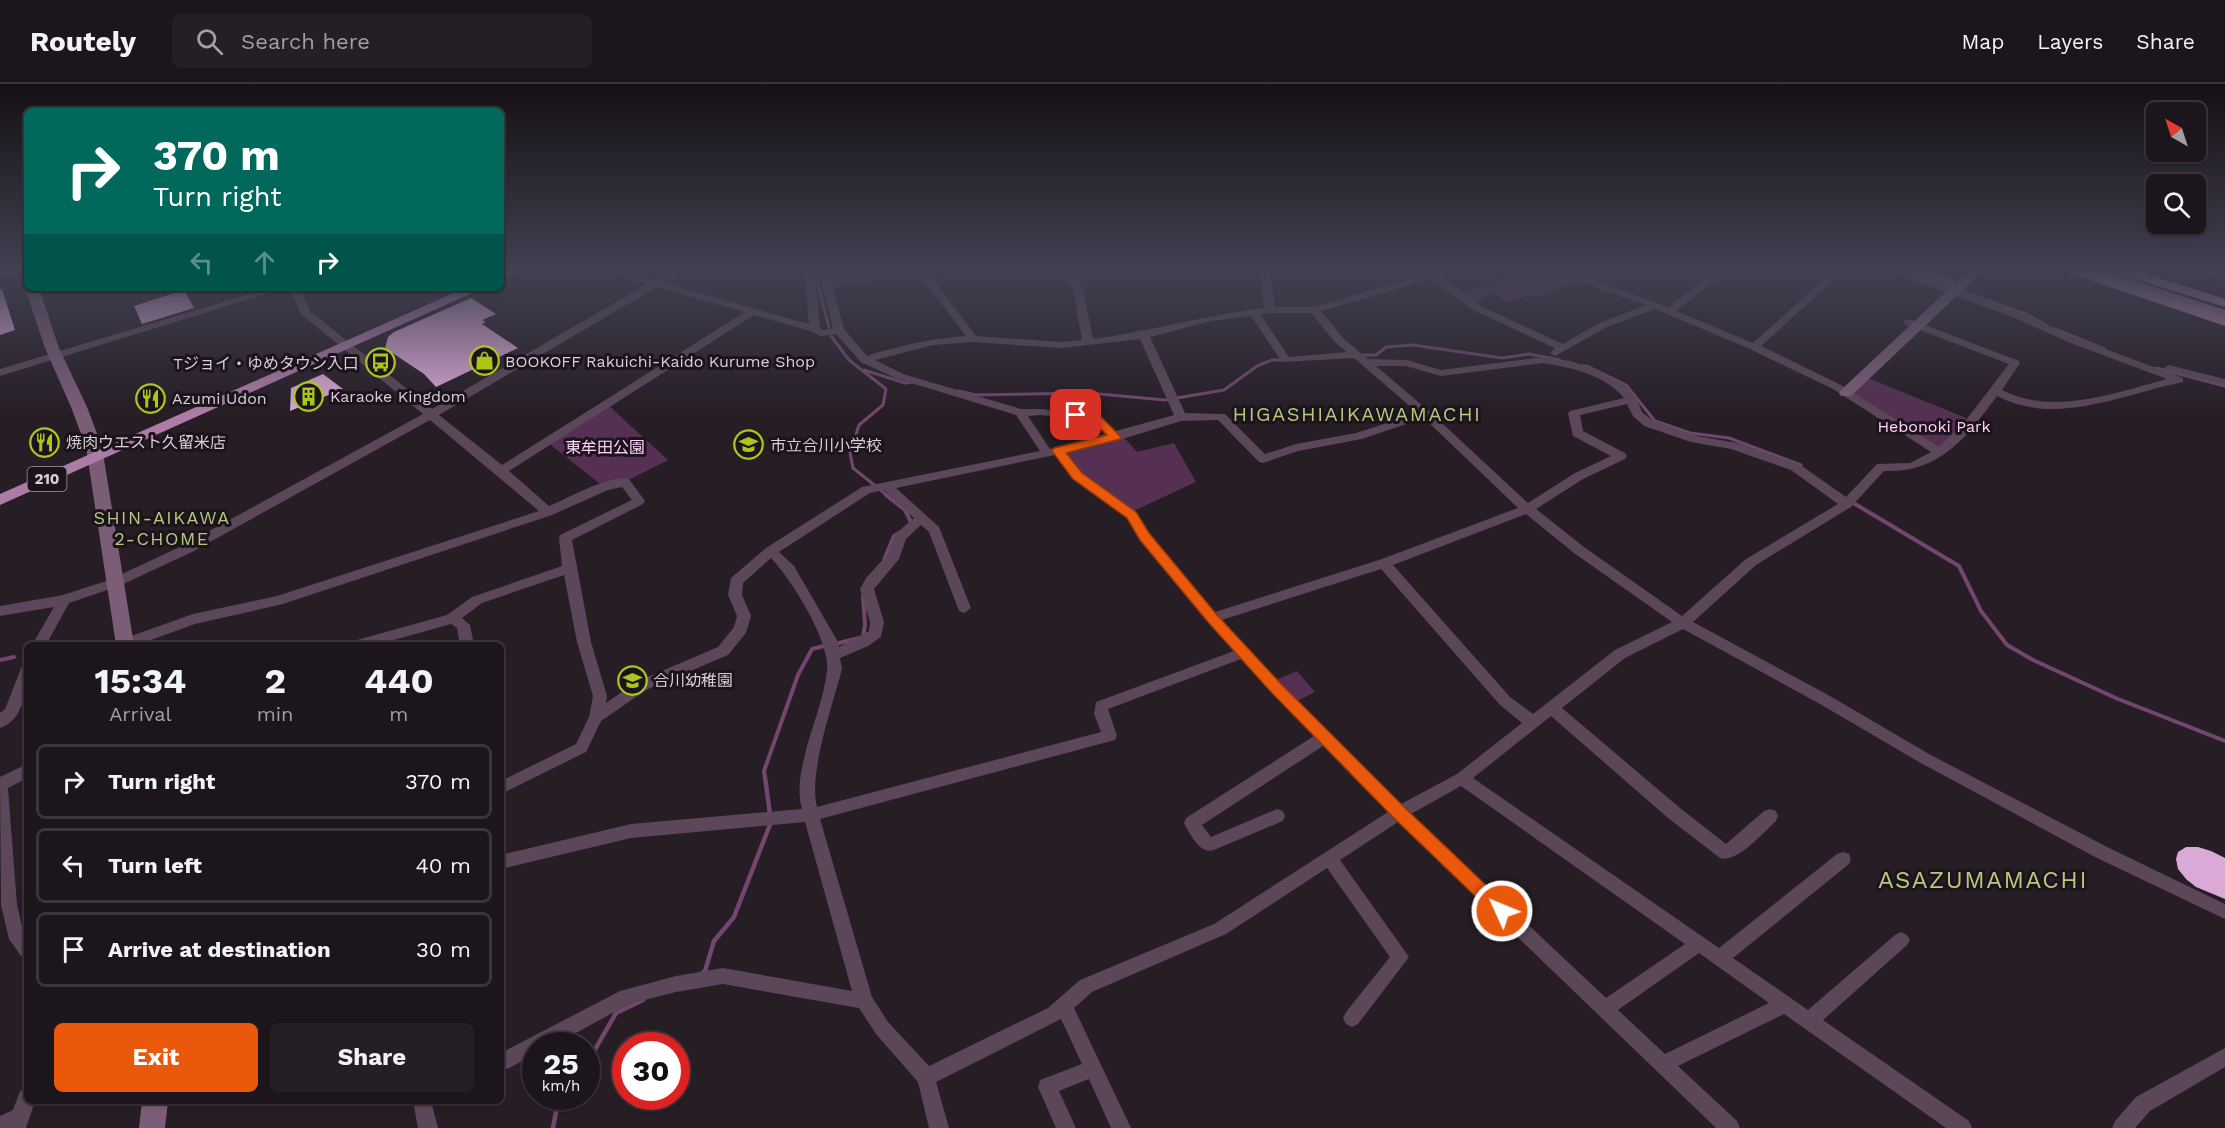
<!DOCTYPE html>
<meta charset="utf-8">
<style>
body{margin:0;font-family:"Work Sans","Noto Sans JP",sans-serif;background:#251f25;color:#f1f3f6;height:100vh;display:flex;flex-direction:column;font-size:22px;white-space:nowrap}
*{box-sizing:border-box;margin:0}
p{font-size:20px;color:#a09fa3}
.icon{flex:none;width:33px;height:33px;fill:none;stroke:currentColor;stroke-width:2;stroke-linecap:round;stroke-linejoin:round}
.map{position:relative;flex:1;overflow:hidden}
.details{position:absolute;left:24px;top:558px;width:480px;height:462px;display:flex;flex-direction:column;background:#1c161c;border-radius:9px;box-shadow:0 2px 4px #0004,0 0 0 2px #3a353b}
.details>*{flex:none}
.top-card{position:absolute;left:24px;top:24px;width:480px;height:183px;border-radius:9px;box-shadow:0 2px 4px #0004,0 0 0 2px #3a353b;background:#00695c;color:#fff;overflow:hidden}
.needle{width:39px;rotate:321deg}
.buttons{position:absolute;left:2146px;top:18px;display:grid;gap:12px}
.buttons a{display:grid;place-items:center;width:60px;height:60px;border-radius:9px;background:#1c161c;box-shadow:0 2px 4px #0004,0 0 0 2px #3a353b;font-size:30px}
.speed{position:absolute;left:522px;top:948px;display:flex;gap:12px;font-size:30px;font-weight:700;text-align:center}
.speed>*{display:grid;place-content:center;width:78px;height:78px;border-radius:50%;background:#1c161c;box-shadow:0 2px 4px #0004,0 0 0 2px #3a353b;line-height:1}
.speed small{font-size:15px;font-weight:400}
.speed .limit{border:9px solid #d22;background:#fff;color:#111}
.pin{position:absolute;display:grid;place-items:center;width:51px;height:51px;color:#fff;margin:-26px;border-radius:12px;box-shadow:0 3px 9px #0006}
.me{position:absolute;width:66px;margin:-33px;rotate:314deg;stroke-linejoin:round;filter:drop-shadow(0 0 4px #0008)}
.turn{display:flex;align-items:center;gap:21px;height:126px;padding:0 30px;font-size:27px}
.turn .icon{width:78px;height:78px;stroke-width:2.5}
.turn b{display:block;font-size:42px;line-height:51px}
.lanes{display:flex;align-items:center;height:57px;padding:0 30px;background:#0003;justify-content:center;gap:30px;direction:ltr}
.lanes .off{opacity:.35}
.eta{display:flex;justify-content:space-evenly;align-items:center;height:102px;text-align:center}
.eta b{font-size:36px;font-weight:700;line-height:42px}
.button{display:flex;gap:12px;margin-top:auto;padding:12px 30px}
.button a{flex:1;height:69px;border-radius:9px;background:#ea580c;color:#fff;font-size:24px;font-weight:700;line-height:69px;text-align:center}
.button a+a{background:#251f25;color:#f1f3f6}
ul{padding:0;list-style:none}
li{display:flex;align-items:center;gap:18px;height:75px;margin:0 12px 9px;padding:0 18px;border:3px solid #3a353b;border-radius:9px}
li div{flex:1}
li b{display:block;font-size:22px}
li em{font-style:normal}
header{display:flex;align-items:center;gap:36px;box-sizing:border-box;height:84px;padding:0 30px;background:#1c161c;border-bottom:2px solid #3a353b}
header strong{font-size:28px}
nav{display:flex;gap:33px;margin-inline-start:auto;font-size:21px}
.search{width:420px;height:54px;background:#251f25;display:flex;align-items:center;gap:15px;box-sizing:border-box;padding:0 21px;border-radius:9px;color:#a09fa3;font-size:22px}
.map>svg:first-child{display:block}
</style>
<header>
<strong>Routely</strong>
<div class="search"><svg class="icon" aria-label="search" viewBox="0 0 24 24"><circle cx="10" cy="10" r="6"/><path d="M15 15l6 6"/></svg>Search here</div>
<nav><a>Map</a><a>Layers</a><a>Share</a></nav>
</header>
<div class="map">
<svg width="2225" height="1044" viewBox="0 0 2225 1044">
<rect width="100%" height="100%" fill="#261d25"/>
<g fill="#553052">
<path d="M823,185H872L884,194L827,205Z"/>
<path d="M1524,185H1556L1580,194L1540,213L1530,211L1508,219L1495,210L1470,218L1461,211Z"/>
<path d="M1861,291L1971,336L1940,369L1841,306Z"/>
<path d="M607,320L668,376L625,398L604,403L547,358Z"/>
<path d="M1122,351L1137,368L1174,359L1196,398L1129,429L1078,392L1058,367Z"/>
<path d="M1297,587L1315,608L1292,620L1271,598Z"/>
</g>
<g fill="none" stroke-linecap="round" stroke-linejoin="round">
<g stroke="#72466f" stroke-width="3">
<path d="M814,185L829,243"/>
<path d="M1897,185L1908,189"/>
<path d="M1915,191L2026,230L2046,241"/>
<path d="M2055,245L2104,265"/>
<path d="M831,252L849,276L886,305L883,321L859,341L850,369L853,384L888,412"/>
<path d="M1360,271H1376L1386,263L1413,261L1502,274L1529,270L1560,276"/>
<path d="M1582,282H1587L1626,301L1655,337L1690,349L1729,354L1801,381"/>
<path d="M2156,284L2225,302"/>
<path d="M864,286L905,299L912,298"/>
<path d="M959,307L975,311L1088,309L1165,316L1224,306L1257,282L1272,276H1283"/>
</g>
<g stroke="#72466f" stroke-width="4">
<path d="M886,411L905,426L911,438"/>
<path d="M1850,417L1959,482L1981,527L2007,561L2033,576L2118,615L2225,657"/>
<path d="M884,476L894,452L899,449"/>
<path d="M835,560L863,553L865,541L863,512"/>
<path d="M0,576L14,573"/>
<path d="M765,694L764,687L798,591L812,565L828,561"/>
</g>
<g stroke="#72466f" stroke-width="4.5">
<path d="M702,889L705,887L714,857L734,833L771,738L765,693"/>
<path d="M586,975L593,969L616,929L643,916"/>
<path d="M553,1044L559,1012"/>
</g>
</g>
<g fill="#dba9d6">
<path d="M0,205H2L15,246L0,251Z"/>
<path d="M184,206L194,224L142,240L134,222Z"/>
<path d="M471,214L496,230L482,236L486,238L482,240L518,264L436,303L424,290L385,264L388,253L394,248Z"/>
<path d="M323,290L343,305L290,327L291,304Z"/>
<path d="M2186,763H2198L2211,767L2225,774V815L2196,803L2186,795L2178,785L2176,775L2178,768Z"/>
</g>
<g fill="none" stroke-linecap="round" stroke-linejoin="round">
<g fill="#5b4759" fill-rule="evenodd">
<path d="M600,185H615L654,196L678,185H691L664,199L809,240L804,185H814L820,244L823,246L833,244L818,185H828L844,245L867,272C900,261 931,255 966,252L925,198L931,185H941L935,198L976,252L1062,258L1082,256L1073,204L1059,185H1069L1083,204L1093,255C1151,247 1206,231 1264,224L1259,185H1269L1275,223H1313L1444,185H1459L1441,192L1483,223L1563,260L1599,239L1646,221L1565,193L1550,185L1571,187L1594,185L1581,191L1668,223L1718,185H1729L1676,227L1753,259L1835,185H1846L1761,262L1841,301L1939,363L1966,336L2009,280L1904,240V236H1912L2019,277L2020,279L2002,306C2053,332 2115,309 2167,295L2068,258L2015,234L1883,185H1897L2023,230L2076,254L2183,294V298C2123,310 2056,343 1997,312C1966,354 1940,389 1884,387L1851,423L1756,481L1693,538L1830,612L1929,670L2107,763L2225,820V835L2095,773L1919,678L1820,620L1683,545L1625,574L1562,624L1680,724L1726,760L1764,727L1770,725L1776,727L1778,732L1776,737C1764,748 1736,780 1720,774L1668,734L1551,632L1473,694L1719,864L1837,770L1843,768L1849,770L1851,775L1849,780L1733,874L1808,926L1895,851L1901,848L1907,851L1910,856L1907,861L1823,936L1969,1037L1972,1044H1946L1784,930L1678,982L1737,1037L1740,1044H1716L1398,738L1340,776L1409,873L1358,940L1352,943L1346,940L1343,934L1346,928L1390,873L1327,784L1226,850L1092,908L1074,924L1131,1044H1111L1089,995L1059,1007L1076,1044H1056L1038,1003L1040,996L1082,980L1061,935L936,998L949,1044H929L918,998L876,950L859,924L723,900L676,908L629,920L552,962H536V970L501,988V969L620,907L676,892L723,884L852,907L805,738L631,754L501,785V771L631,740L802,725C796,704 802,683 807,662C814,638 824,612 827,587C831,558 791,495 771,474L743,499L742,511L751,532L746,549L728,571L646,606L601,637L586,668L501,710V697L576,660L589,633L593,612L577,558L564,491L482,519L462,534L470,541L474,561H460L457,544L451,540L376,561H350L352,557L357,556L447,531L472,513L562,482L559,454L560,451L632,416L622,403L608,406L552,431L283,520L195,540L137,561H119L120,556L193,530L277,512L539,427L430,336L192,468L119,502L69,519L46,561H32L54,523L0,532V522L63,511L109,496L182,462L423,330L301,230L290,204H300L310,227L432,325L647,200ZM1432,195L1475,227L1555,264L1550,269L1555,272L1607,243L1655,225L1750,265L1833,305L1931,368L1910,379L1877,380L1846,413L1799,380L1737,359L1697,352L1652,336L1642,328L1637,316L1625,302L1592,284L1570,277L1543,273L1441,286L1407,276L1368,275L1344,255L1321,227ZM657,203L745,228L502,381L439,331ZM1270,229H1311L1336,259L1347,268L1289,273L1260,230ZM754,231L811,247L821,252L836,250L861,278L895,294L1016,331L1040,367L862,403L766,464L731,494L728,511L737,532L734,543L718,563L636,598L606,619L607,612L591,558L572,456L643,420L645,417L629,395C608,391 569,414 549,422L509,387ZM1251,232L1282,278L1354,274L1418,329L1356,349L1296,360L1265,370L1225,330L1185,329L1150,253L1211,237ZM1140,255L1174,331L1116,347L1098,331L1094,329L1040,325H1021L903,290L875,276L933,261L973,258L1062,264ZM1543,279C1571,283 1605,291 1624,314L1570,327L1568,329L1573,352L1611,372L1575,389L1528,419L1430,328L1376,282H1406L1441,292ZM1627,320L1633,332L1644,342L1691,358L1731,365L1791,386L1838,420L1746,475L1682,532L1584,463L1536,425L1583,395L1625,375L1627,372L1625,369L1583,347L1580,331ZM1040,331L1091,336L1105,350L1050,365L1028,332ZM1424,334L1518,424L1379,476L1215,528L1150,450L1135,428L1082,389L1066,369L1119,356L1181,337L1218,336L1259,378L1263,379L1298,367L1362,355ZM1055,371L1074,395L1127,434L1140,456L1234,567L1096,618L1094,630L1101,648L817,723C808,690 833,620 842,585L840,574L868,562L881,553L884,538L874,505L899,475L906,455L921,441L929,448L959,527L964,529L971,524L939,443L896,404ZM884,406L914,434L895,450L888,470L866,494L860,505L870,538L869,547L839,563L838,558L794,482L779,468L870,409ZM1526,430L1574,469L1672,538L1615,566L1533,630L1510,613L1393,481ZM1381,485L1500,621L1522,639L1457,690L1401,720L1282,601L1222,536ZM1241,575L1314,652L1186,734L1184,739C1190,750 1200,771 1214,766L1283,737L1285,732L1283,727L1277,725L1211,753L1202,741L1323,662L1388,728L1214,840L1080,896L1048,924L929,982L888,938L872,913L820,735L1115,656L1117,652L1108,625ZM1461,702L1685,860L1606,914L1411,730ZM1699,869L1769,919L1665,970L1618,926Z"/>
<path d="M2193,185H2207L2225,192V198Z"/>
<path d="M269,204H285L0,292V285Z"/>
<path d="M446,204H456L457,205L452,208Z"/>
<path d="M2169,281L2225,295V301L2165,286L2164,284Z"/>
<path d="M27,581C27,603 25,636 0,644V629L5,625L22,582Z"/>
<path d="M27,680V694L8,704L17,821L23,847L27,852V874L21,872L9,855L1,821L0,693Z"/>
<path d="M2225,964V983L2150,1027L2135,1044H2112L2115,1037L2136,1013Z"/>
<path d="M27,1005V1017H35L26,1044H0V1032L13,1026L20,1007Z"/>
<path d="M413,1017H431L438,1044H418Z"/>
</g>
<g fill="#7c5d78" fill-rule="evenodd">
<path d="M0,185H25L23,188L0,193Z"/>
<path d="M1904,185H1922L1954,195L1955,200L1971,185H1985L1851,312H1841L1839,309L1841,306L1953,201H1944L1905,188Z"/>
<path d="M27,201V204H39L59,264L87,323L102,363L134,561H116L86,363L71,323L45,264L25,204Z"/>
<path d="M142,1017H168L165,1044H139Z"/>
</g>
<path fill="#956d91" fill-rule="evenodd" d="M2080,185H2099L2225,226V235L2082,188Z"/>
<g fill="#ac7ca7" fill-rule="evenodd">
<path d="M506,185H524L501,196V187Z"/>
<path d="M2065,185H2083L2225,233V242L2066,188Z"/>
<path d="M2112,185H2131L2225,215V223L2113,188Z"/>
<path d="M465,204H483L0,421V410Z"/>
</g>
</g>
<linearGradient id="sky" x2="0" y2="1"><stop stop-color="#151014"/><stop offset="0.56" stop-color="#414051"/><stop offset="1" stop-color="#414051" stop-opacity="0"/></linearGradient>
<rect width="2225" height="331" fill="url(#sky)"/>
<path fill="#ea580c" stroke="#983908" stroke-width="1.5" d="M1076,328L1099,331L1121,353L1120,355L1066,369L1082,389L1136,428L1149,449L1217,531L1282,601L1405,724L1508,822L1511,827L1508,832L1502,834L1496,832L1394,734L1272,609L1208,538L1140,456L1127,434L1073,395L1052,367L1054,364L1107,351L1091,336L1072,334L1070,331Z"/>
<defs>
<symbol id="shop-ring" viewBox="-11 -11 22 22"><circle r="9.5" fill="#1d131c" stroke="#aac718" stroke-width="1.5"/><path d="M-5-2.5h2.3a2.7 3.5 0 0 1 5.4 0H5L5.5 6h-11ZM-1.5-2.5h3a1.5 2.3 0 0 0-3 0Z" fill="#aac718"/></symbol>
<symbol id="bus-ring" viewBox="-11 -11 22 22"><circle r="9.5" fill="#1d131c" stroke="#aac718" stroke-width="1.5"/><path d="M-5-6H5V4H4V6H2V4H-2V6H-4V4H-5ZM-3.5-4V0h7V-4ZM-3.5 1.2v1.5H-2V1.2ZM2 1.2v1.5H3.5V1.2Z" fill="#aac718"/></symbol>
<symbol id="building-ring" viewBox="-11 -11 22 22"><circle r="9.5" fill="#1d131c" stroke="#aac718" stroke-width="1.5"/><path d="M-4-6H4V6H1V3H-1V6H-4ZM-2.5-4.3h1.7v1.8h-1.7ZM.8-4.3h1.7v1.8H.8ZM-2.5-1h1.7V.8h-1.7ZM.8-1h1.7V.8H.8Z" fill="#aac718"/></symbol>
<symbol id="restaurant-ring" viewBox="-11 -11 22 22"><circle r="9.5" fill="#1d131c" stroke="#aac718" stroke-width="1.5"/><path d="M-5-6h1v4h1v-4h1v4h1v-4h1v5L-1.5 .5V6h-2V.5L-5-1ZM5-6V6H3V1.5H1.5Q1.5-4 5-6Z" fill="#aac718"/></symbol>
<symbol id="school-ring" viewBox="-11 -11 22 22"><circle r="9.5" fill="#1d131c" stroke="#aac718" stroke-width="1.5"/><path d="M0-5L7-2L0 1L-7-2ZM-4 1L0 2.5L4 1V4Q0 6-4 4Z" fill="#aac718"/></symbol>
</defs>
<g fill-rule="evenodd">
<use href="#shop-ring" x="468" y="260" width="33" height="33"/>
<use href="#bus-ring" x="364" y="262" width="33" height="33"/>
<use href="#building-ring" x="292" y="296" width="33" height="33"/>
<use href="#restaurant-ring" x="134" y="298" width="33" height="33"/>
<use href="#restaurant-ring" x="28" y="342" width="33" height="33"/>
<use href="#school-ring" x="732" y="344" width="33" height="33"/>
<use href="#school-ring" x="616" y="580" width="33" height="33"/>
</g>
<g text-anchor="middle" stroke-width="6" stroke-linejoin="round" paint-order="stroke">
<rect fill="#1d131c" stroke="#9e979e" stroke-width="1.5" x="27.5" y="383" width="39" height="24" rx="4.5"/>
<g font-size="15" font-weight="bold" fill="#d6cfd5">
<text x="47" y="400">210</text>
</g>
<g font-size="16" fill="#d6cfd5" stroke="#1d131c" text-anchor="start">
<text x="505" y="283">BOOKOFF Rakuichi-Kaido Kurume Shop</text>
<text x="359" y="285" text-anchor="end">Tジョイ・ゆめタウン入口</text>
<text x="330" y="318">Karaoke Kingdom</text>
<text x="172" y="320">Azumi Udon</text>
<text x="66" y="364">焼肉ウエスト久留米店</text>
<text x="770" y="367">市立合川小学校</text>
<text x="653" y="602">合川幼稚園</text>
</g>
<g font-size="16" fill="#fdd3f8" stroke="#1d131c">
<text x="1934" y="348">Hebonoki Park</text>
<text x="605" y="369">東牟田公園</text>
</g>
<g font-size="18" letter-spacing="1.5" fill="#b7c97e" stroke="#1d131c">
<text x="162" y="440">SHIN-AIKAWA<tspan x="162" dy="21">2-CHOME</tspan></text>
</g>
<g font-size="20" letter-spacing="1.5" fill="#b7c97e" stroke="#1d131c">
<text x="1357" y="337">HIGASHIAIKAWAMACHI</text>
</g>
<g font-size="24" letter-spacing="1.5" fill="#b7c97e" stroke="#1d131c">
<text x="1983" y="804">ASAZUMAMACHI</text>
</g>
</g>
</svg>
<div class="buttons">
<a><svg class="needle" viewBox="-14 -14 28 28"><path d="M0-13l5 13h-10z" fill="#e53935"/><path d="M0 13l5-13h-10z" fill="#a09fa3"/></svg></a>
<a><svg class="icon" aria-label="search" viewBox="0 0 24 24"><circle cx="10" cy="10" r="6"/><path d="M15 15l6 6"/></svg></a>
</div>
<div class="speed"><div>25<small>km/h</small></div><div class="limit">30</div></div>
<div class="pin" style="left:1076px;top:331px;background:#d93025"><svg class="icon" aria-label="arrive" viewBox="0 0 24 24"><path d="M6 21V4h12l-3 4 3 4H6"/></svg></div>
<svg class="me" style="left:1502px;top:827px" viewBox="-20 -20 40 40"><circle r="17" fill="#ea580c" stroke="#fff" stroke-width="3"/><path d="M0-11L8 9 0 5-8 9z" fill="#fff"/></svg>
<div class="top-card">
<div class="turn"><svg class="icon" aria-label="right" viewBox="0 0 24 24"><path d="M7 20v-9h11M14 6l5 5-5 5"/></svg><div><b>370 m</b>Turn right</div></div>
<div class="lanes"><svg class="icon off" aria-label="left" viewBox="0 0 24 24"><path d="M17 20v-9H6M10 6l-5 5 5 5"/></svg><svg class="icon off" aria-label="ahead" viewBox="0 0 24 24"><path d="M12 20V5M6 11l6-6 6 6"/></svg><svg class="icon" aria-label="right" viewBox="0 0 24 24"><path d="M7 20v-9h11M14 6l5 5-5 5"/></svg></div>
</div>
<section class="details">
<div class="eta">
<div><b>15:34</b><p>Arrival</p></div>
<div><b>2</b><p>min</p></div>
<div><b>440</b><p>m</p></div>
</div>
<ul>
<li><svg class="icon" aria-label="right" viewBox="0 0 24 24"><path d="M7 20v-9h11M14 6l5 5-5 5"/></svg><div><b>Turn right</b></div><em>370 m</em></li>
<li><svg class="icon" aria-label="left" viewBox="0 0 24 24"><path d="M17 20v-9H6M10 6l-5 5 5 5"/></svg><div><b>Turn left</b></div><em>40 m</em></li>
<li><svg class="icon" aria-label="arrive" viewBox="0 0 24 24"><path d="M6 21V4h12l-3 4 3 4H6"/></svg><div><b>Arrive at destination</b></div><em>30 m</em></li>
</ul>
<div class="button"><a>Exit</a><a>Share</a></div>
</section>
</div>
